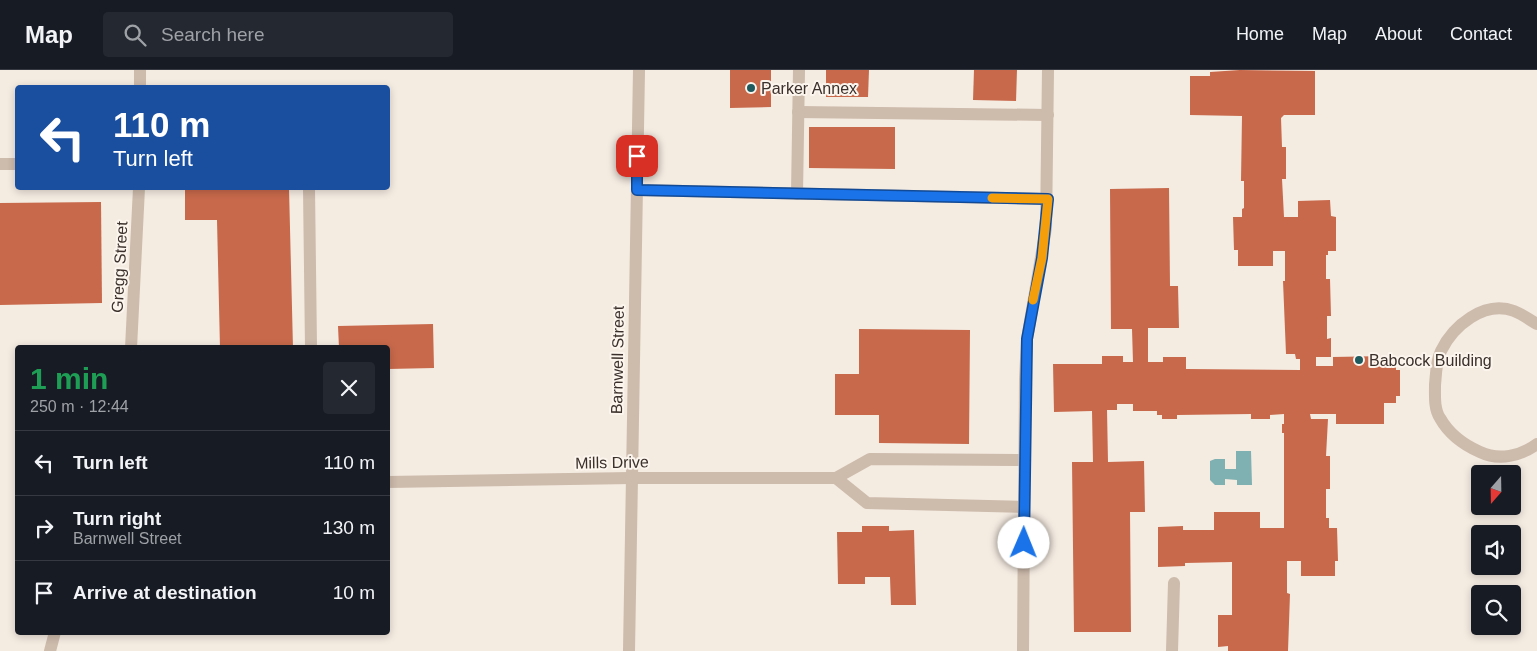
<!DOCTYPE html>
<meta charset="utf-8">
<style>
body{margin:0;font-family:Helvetica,sans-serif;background:#242831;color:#f1f3f6;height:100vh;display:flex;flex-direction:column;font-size:19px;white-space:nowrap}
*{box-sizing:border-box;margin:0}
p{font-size:16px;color:#9ea1a6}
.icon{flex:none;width:28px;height:28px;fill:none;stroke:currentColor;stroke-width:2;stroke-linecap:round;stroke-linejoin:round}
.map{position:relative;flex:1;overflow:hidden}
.sheet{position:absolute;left:15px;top:275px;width:375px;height:290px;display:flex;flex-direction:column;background:#171b24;border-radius:5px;box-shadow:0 2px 8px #0003}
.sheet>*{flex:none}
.guide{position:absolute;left:15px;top:15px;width:375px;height:105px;border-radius:5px;box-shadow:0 2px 8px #0003;background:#1a4fa0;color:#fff;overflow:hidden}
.needle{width:32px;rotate:200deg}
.tools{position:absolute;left:1471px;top:395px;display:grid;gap:10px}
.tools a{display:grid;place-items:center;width:50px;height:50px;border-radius:5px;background:#171b24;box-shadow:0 2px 8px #0003;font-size:25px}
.pin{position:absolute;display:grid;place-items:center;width:42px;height:42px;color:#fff;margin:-21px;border-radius:10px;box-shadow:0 2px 8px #0006}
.me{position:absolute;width:55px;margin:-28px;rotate:1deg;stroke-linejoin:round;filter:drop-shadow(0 0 4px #0008)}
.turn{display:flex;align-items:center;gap:18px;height:105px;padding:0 15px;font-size:22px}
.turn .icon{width:65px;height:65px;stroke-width:2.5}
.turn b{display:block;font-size:35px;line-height:42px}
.round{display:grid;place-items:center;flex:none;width:52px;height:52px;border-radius:5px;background:#242831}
.headline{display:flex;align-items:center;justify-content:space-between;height:85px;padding:0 15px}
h1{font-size:30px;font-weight:700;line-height:38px;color:#1e9e55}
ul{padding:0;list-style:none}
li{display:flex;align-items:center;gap:15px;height:65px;padding:0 15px;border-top:1px solid #363941}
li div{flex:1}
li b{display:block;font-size:19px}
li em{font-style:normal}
header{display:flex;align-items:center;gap:30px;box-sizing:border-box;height:70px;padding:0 25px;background:#171b24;border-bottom:1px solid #363941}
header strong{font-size:24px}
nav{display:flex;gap:28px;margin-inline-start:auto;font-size:18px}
.search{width:350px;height:45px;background:#242831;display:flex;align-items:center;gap:12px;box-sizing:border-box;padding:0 18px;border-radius:5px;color:#9ea1a6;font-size:19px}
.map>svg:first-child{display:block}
</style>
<header>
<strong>Map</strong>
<div class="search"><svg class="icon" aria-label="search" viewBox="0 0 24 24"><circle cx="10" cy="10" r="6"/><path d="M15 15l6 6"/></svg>Search here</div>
<nav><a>Home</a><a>Map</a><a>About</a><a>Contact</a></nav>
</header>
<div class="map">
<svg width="1537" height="581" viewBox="0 0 1537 581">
<rect width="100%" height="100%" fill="#f4ebe1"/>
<path fill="#7fb0b2" d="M1236,381H1251L1252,415H1237V410L1225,409V415H1215L1210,410V391L1215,389H1225V399H1236Z"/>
<g fill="#c8694b">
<path d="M730,0H771V37L730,38Z"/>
<path d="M826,0H869L868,27H826Z"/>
<path d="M974,0H1017L1016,31L973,30Z"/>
<path d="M1240,0L1315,1V45H1284L1281,48L1282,77H1286V109H1282L1284,147H1298V131L1330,130L1331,146L1336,147V181H1328V185H1326V209H1330L1331,246H1327V269L1331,268V287H1316V296H1333V287L1386,286V293H1396V300H1400V326H1396V333H1384V354H1336V344H1310L1311,349H1328L1326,386H1330V419H1326V448H1329V458H1337L1338,491H1335V506H1301V491H1287V523L1290,524L1288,581H1228V576L1218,577V545H1232V492L1185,493V496L1158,497V457L1183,456V460H1214V442H1260V458H1284V363H1282V354H1284V344L1270,345V349H1251V344L1177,345V349H1162V345H1157V341H1133V334H1117V340H1107L1108,392L1144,391L1145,442H1130L1131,562H1074L1072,392H1093L1092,341L1054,342L1053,294H1102V286H1123V292H1133L1132,259H1111L1110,119L1169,118L1170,216H1178L1179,258H1148V292H1163V287H1186V299L1300,300V289H1296L1295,284H1286L1283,211H1285V181H1273V196H1238V180H1234L1233,147H1242V139L1244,138V111H1241L1242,46L1190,45V6H1210V2Z"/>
<path d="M809,57H895V99L809,98Z"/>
<path d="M185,118H289L293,278H220L217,150H185Z"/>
<path d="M101,132L102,233L0,235V133Z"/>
<path d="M433,254L434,298L388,299V278H339L338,256Z"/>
<path d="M859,259L970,260L969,374L879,373V345H835V304H859Z"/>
<path d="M862,456H889V461L914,460L916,535H891L890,507H865V514H838L837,462H862Z"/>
</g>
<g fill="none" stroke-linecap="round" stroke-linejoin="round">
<g stroke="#cdbbac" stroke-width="12">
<path d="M140,0V18"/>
<path d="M798,42L1048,45"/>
<path d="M0,94H18"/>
<path d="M309,118L311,278"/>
<path d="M637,120L1048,129"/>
<path d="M797,124L799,0"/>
<path d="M1537,254C1530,250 1522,244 1514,241C1484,230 1453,256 1441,281C1436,291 1436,305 1435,315C1435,326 1434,339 1440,348C1449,364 1464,375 1480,382C1499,391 1521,386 1537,374"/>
<path d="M131,278L139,118"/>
<path d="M836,408L867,433L1024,437"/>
<path d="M388,412L631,408H836L870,389L1025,390"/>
<path d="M50,581L55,562"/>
<path d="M629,581L639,0"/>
<path d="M1023,581L1025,309L1027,269L1046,158L1048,0"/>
<path d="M1172,581L1174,513"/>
</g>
</g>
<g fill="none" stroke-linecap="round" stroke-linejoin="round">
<defs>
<path id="route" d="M637,86V120L1048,129L1042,188L1027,269L1024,473"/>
</defs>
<use href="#route" stroke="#114b97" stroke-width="12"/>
<use href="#route" stroke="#1a73e8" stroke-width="9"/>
<path stroke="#f59e0b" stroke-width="9" d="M992,128L1048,129L1042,188L1033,230"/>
</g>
<g fill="#1f5a5e" stroke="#fbf5ee" stroke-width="2">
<circle cx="751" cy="18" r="5"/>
<circle cx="1359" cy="290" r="5"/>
</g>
<g text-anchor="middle" stroke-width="4" stroke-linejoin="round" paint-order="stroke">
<g font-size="16" fill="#3b302b" stroke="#fbf5ee" text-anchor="start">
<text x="761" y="24">Parker Annex</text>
<text x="1369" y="296">Babcock Building</text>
</g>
<g font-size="16" fill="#3b302b" stroke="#fbf5ee">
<text transform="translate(119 197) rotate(-87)" y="6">Gregg Street</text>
<text transform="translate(617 290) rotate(-89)" y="6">Barnwell Street</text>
<text transform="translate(612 392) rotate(-1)" y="6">Mills Drive</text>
</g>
</g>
</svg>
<div class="tools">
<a><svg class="needle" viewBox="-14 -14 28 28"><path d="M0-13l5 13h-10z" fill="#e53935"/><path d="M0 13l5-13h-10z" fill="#9ea1a6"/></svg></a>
<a><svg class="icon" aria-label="sound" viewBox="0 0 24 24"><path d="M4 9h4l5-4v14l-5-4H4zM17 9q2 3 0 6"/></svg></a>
<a><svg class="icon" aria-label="search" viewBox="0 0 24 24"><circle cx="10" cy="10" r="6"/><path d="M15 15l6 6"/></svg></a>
</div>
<div class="pin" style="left:637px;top:86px;background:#d93025"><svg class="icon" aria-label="arrive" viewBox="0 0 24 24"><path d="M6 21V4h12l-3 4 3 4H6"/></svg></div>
<svg class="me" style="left:1024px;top:473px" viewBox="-20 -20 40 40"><circle r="19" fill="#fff"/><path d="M0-13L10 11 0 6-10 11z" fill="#1a73e8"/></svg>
<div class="guide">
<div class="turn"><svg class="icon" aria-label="left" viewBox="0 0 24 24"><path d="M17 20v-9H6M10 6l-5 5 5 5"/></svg><div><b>110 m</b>Turn left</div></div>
</div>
<section class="sheet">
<div class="headline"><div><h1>1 min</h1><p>250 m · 12:44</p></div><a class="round"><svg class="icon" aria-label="close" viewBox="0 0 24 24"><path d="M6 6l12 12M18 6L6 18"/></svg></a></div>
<ul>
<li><svg class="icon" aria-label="left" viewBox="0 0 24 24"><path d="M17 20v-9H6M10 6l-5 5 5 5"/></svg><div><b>Turn left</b></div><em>110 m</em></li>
<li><svg class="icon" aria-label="right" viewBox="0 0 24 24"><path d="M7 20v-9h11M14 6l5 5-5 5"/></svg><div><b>Turn right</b><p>Barnwell Street</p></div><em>130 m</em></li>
<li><svg class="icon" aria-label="arrive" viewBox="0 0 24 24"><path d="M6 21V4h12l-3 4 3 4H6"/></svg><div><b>Arrive at destination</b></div><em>10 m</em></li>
</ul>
</section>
</div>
